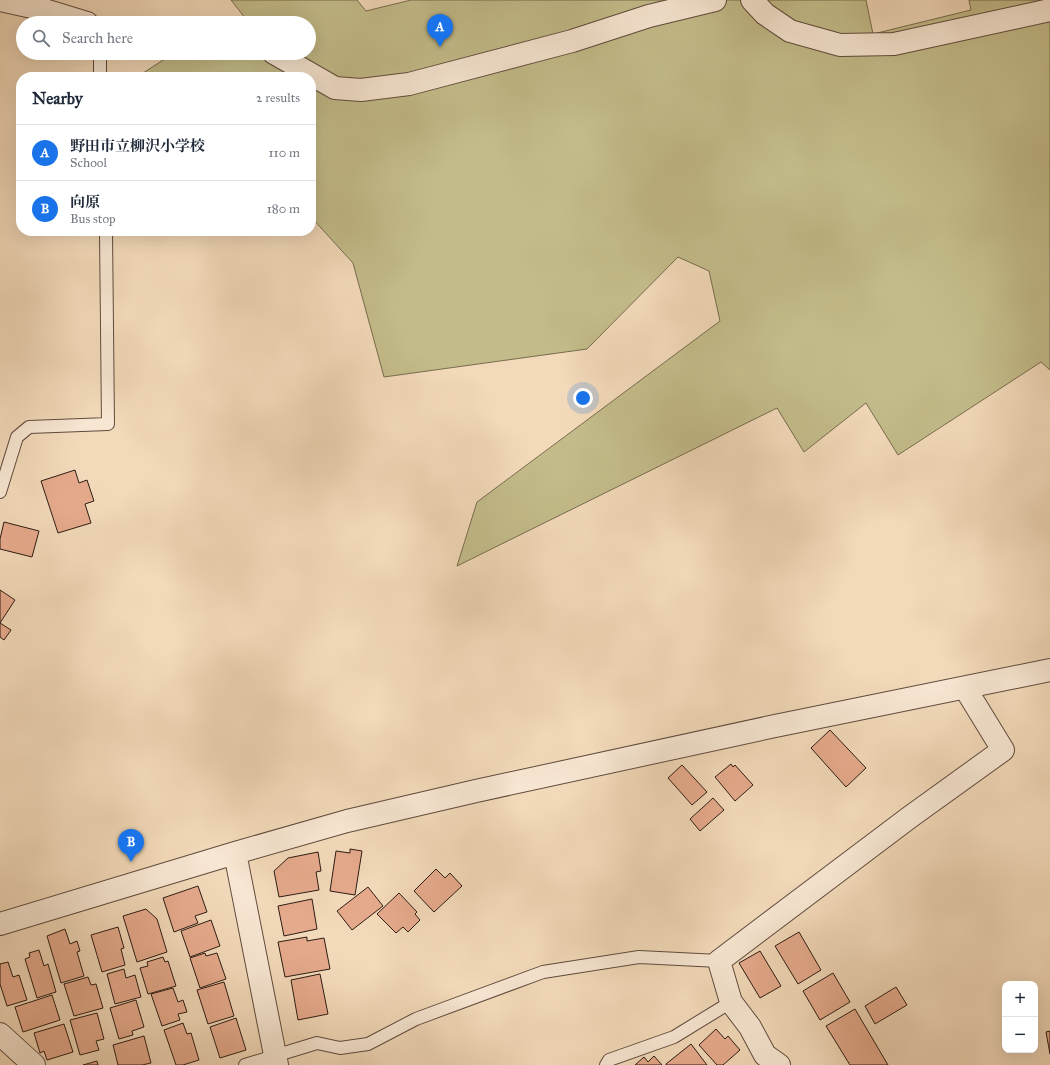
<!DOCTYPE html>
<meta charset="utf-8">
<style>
:root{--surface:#fff;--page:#f6f6f7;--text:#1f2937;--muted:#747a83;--line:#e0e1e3;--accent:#1a73e8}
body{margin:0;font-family:"IM FELL Great Primer","Noto Serif JP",serif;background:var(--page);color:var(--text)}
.controls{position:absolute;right:12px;bottom:12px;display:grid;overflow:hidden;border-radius:8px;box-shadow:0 4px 16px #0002}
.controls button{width:36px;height:36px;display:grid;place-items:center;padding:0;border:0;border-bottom:1px solid var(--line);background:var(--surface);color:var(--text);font:20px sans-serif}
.you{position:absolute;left:583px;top:398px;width:14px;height:14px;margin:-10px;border:3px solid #fff;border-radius:50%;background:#1a73e8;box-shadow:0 0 0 6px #1a73e833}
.badge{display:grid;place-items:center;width:26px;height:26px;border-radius:50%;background:var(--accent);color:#fff;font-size:13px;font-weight:700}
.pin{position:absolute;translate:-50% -33px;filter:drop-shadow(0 1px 2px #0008)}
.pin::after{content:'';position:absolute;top:21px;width:14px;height:12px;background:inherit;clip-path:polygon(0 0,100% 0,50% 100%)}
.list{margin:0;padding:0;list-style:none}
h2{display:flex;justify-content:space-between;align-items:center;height:52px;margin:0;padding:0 16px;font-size:17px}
h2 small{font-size:13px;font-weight:400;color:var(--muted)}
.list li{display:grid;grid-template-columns:26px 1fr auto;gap:12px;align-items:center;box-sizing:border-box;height:56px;padding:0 16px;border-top:1px solid var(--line)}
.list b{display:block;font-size:15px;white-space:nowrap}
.list p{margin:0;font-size:13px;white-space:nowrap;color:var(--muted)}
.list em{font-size:13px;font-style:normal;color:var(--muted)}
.icon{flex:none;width:22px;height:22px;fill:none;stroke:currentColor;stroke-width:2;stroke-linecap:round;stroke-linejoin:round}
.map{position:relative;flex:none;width:1050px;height:1065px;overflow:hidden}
.search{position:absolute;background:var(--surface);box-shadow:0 4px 16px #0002;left:16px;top:16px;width:300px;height:44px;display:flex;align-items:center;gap:10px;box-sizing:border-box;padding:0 14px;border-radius:22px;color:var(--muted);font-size:15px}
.panel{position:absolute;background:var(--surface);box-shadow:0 4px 16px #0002;left:16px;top:72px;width:300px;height:164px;border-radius:16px}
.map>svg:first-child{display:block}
</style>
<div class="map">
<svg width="1050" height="1065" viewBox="0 0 1050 1065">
<rect width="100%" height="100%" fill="#f2d9b9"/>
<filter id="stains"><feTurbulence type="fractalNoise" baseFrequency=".005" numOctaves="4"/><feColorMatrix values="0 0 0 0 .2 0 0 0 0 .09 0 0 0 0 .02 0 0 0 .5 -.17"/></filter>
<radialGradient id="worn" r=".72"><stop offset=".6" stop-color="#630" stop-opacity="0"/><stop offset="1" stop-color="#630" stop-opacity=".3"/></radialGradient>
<path fill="#c3bc8a" stroke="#786c4f" d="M231,0H357L366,11L411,0H866L873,34L971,10L969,0H1050V370L1041,362L898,455L866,403L804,452L777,408L457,566L477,502L720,321L709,271L678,257L587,349L384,377L353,263L311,217V77H137L174,53H309V23H249Z"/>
<path fill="#e5aa8c" stroke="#2e1c14" d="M75,470L79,483L87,480L94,501L85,504L91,523L58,533L41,481Z
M4,522L39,531L32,557L0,549V539Z
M0,590L15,600L0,623Z
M0,623L11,630L4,640L0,637Z
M830,730L866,768L846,787L811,748Z
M731,764L733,767L735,765L753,785L735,801L715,777Z
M682,765L707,792L692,805L668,778Z
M713,798L724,810L700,831L690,819Z
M350,849L362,851L355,895L330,891L336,851L350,853Z
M318,852L321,871L316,872L319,890L279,897L274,871L288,858Z
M436,869L445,878L450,873L462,886L434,912L414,891Z
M198,886L207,912L195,916L198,923L174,932L163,898Z
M368,887L383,906L352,930L337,911Z
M399,893L417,912L415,914L420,920L408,932L403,927L396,933L377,914Z
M312,899L317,929L284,936L278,906Z
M146,909L157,919L167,952L137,962L123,916Z
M211,920L220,946L190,957L181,931Z
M118,927L124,948L121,949L125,965L102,972L91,935Z
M65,929L70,944L77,941L80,951L77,952L84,976L61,983L47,936Z
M799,932L821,970L798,984L775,946Z
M307,937V941L324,938L330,969L285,977L278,942Z
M39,950L44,966L48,964L56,992L37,998L25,959L30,957L29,953Z
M760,951L781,986L760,998L739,963Z
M205,953L206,956L217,953L226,979L200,988L190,958Z
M163,957L165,962L168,961L176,986L148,994L140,968L148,966L147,962Z
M8,962L13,977L19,975L27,1000L7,1006L0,984V964Z
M124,969L126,978L135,975L141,997L115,1004L107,974Z
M833,973L850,1002L820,1020L803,991Z
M320,974L328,1014L298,1020L291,980Z
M88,977L91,985L96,984L103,1008L74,1016L64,984Z
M224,982L234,1016L208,1024L197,990Z
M896,987L907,1005L875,1024L865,1006Z
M173,988L178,1002L183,1000L187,1012L178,1014L180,1020L162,1026L151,994Z
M52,995L60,1020L23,1032L15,1007Z
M136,1000L144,1027L132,1031L133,1035L119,1039L110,1008Z
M855,1009L888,1065H850L826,1026Z
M97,1013L104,1039L96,1041L99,1050L80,1055L70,1020Z
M236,1018L246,1050L220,1058L210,1027Z
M183,1023L187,1034L191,1033L199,1060L183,1065H176L164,1030Z
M64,1024L73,1052L47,1060L44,1051L40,1053L34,1033Z
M716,1029L725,1039L728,1036L740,1050L723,1065H717L699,1045Z
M1050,1031V1054L1046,1032Z
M144,1036L151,1063L142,1065H118L113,1045Z
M691,1044L707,1065H666V1064Z
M654,1056L662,1065H635L644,1057L648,1062Z
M97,1061L98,1065H83Z"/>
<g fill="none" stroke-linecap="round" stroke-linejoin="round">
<g stroke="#5f4b3d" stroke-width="14">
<path id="lane" d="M100,53V77
M0,492L17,437L29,427L108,424L106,231
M245,1065L317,1043L340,1048L368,1044L416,1019L543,972L639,957L719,961
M606,1065L609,1060L674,1037L731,1002"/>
</g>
<g stroke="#5f4b3d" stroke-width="24">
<path id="street" d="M0,0L41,9L87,23
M752,0L765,14L790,31L840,45L894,44L1050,10
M274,53L335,88L361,90L409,84L572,41L649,16L715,0
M235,853L277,1065
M0,924L235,853L347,821L476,791L775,726L1050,670
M0,1034L34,1065
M779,1065L765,1055L750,1027L731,1002L719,961L910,817L1003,750L965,688"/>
</g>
<use href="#lane" stroke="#f7e6d2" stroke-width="12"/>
<use href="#street" stroke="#f7e6d2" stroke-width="22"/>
</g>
<rect width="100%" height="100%" filter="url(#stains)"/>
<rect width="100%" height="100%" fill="url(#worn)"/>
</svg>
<div class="controls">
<button>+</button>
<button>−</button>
</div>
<div class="you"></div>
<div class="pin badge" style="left:440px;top:47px">A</div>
<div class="pin badge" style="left:131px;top:862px">B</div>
<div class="search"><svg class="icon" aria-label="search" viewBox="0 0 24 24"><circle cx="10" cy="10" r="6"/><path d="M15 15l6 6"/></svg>Search here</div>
<section class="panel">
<h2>Nearby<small>2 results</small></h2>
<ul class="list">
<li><span class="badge">A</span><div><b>野田市立柳沢小学校</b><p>School</p></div><em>110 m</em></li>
<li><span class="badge">B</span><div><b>向原</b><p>Bus stop</p></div><em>180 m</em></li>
</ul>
</section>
</div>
